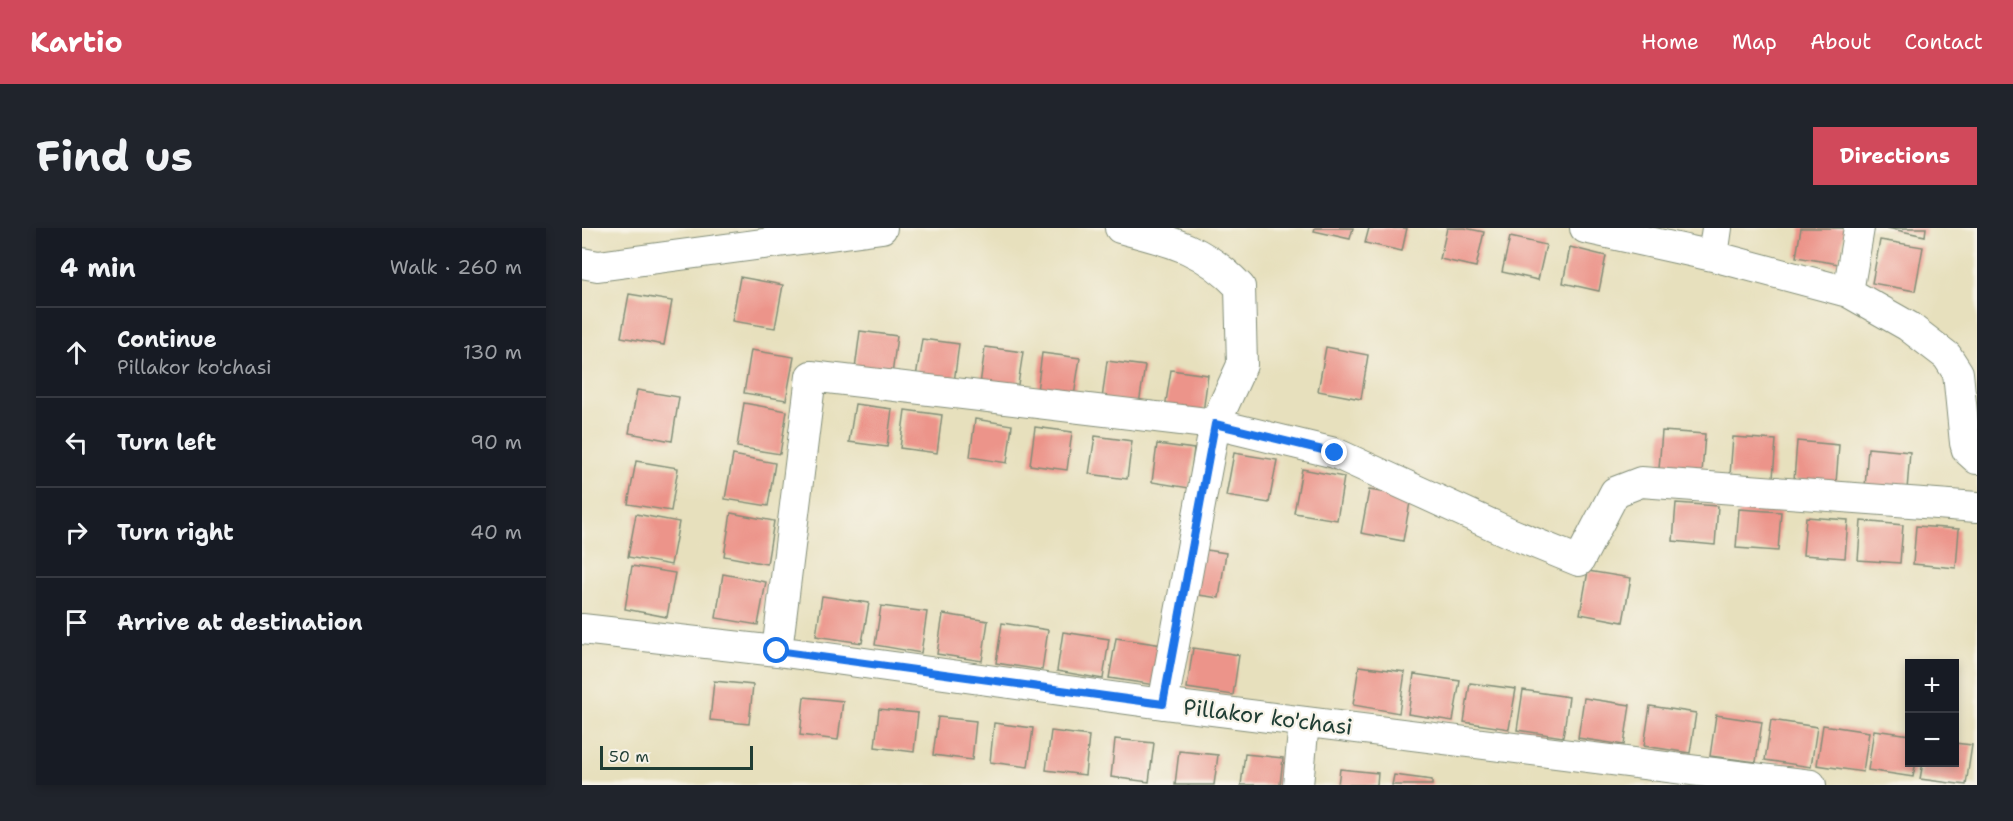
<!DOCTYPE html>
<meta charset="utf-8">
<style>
:root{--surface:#171b24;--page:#20242c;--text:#f1f3f6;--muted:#9ea1a6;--line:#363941;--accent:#d1495b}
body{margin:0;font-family:"Shantell Sans",sans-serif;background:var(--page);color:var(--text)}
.controls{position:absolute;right:18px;bottom:18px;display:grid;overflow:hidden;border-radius:0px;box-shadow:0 3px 9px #0003}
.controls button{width:54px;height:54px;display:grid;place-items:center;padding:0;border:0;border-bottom:2px solid var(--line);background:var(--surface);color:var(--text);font:30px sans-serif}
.scale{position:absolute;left:18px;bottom:15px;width:153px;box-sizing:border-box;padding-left:6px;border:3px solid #1f3d34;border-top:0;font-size:16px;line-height:21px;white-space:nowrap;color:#1f3d34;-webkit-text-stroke:4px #f7f3e8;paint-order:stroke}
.stop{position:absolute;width:18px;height:18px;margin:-14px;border:4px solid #1a73e8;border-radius:50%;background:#fff}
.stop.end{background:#1a73e8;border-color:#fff;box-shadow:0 2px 6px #0008}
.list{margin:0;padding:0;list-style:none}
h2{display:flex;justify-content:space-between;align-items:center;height:78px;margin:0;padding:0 24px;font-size:26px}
h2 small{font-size:20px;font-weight:400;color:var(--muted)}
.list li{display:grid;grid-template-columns:39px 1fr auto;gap:18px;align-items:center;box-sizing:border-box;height:90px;padding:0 24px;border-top:2px solid var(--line)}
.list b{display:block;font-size:22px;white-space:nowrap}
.list p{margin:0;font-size:20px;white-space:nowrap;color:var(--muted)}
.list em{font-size:20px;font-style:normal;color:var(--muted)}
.icon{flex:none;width:33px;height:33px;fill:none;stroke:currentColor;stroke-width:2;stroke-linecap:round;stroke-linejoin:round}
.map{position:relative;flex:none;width:1395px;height:557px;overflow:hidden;border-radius:0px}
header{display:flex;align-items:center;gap:36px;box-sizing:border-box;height:84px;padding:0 30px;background:var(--accent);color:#fff}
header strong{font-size:28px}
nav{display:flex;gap:33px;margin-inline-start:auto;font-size:21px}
.intro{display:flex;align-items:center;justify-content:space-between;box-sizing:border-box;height:144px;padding:0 36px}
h1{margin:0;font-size:42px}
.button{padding:15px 27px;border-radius:0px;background:var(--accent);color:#fff;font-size:21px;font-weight:700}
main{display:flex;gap:36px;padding:0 36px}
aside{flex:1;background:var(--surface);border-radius:0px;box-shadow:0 3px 9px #0003}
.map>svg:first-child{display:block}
</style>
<header>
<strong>Kartio</strong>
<nav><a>Home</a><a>Map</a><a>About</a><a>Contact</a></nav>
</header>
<div class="intro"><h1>Find us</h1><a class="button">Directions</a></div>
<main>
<aside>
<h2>4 min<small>Walk · 260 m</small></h2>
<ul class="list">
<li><svg class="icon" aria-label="ahead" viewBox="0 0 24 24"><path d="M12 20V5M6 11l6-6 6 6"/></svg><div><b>Continue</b><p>Pillakor ko'chasi</p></div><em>130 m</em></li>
<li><svg class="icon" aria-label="left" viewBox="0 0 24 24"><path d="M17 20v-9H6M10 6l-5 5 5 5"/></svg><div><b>Turn left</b></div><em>90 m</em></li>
<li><svg class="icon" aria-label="right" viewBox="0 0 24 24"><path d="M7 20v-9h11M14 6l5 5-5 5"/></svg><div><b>Turn right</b></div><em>40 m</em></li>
<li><svg class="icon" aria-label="arrive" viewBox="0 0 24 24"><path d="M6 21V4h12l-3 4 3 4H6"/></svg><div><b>Arrive at destination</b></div></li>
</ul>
</aside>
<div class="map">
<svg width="1395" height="557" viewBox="0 0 1395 557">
<rect width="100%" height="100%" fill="#f7f3e8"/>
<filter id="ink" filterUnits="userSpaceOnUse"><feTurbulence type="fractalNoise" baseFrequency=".0167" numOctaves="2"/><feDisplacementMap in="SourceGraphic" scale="12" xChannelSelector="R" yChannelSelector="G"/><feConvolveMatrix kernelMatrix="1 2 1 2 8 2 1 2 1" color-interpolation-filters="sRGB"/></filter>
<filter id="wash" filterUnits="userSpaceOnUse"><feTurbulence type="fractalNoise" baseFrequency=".008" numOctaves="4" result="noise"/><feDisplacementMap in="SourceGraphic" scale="24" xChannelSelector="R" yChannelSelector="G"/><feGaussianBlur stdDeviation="1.35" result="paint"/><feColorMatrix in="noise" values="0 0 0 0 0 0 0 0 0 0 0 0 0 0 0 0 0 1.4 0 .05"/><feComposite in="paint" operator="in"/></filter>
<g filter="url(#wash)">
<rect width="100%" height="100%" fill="#e7e0bd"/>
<g id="blocks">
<path fill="#ec948a" d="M733,0H771L768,11L732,3Z
M787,0H825L820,23L783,15Z
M865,0H883L902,4L894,39L858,31Z
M1219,0H1263L1256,36L1214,29Z
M1305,0H1344L1343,8Z
M928,9L964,17L956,52L920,44Z
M1298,12L1341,19L1333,63L1290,55Z
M988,19L1024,28L1017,63L981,55Z
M158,49L201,57L193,100L150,93Z
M47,66L90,73L82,117L39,109Z
M278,103L315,108L310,147L273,141Z
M340,111L377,116L372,155L334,149Z
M403,119L441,124L435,163L398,157Z
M744,119L786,127L779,171L736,163Z
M169,122L212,129L204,172L162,165Z
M460,125L498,130L492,168L455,163Z
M525,133L563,138L557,176L520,171Z
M589,142L626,147L621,185L583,180Z
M55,162L97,169L90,213L47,205Z
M162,175L205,183L198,226L155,219Z
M273,176L310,181L305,219L267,214Z
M323,182L360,187L355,225L318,220Z
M393,191L430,197L425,235L388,229Z
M453,199L490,204L485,242L448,237Z
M1080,203L1123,206L1120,245L1077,241Z
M513,208L550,213L545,251L507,246Z
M1151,209L1194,212L1191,250L1148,247Z
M1215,213L1257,217L1254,255L1212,252Z
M575,216L612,221L607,260L570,254Z
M1286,220L1328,224L1325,262L1283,259Z
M652,225L695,232L687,275L644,268Z
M151,227L193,235L186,278L143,271Z
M54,233L96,240L89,283L46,276Z
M720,241L762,249L755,292L712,285Z
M787,262L829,269L821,313L779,305Z
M1094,275L1136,278L1133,317L1091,313Z
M1157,281L1199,284L1196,323L1154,320Z
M149,285L192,293L185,336L142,328Z
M54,286L97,294L89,337L46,329Z
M1224,289L1266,292L1263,330L1221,327Z
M1279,293L1321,297L1318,335L1276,332Z
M1334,298L1377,301L1374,340L1331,336Z
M618,321L644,325L637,370L610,366Z
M50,338L93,345L85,389L43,381Z
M1006,343L1049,350L1041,394L998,386Z
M141,346L184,354L176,397L134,390Z
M240,368L287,375L280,415L234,408Z
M299,378L345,384L339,425L293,417Z
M361,386L406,393L400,433L355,426Z
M420,395L466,402L460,442L414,435Z
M481,404L527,411L521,451L475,443Z
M534,410L580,417L573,457L527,450Z
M611,420L657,427L651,467L605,460Z
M777,438L823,444L817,485L771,477Z
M832,446L878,453L871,493L826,486Z
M132,453L171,457L167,496L128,492Z
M888,455L934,461L927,501L882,494Z
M941,462L987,469L981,509L935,502Z
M222,469L261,473L256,512L218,507Z
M1002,470L1048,477L1042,517L996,510Z
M1068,478L1114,485L1108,525L1062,518Z
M297,481L336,485L332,524L293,519Z
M1134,487L1180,494L1174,534L1128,528Z
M356,489L394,493L390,532L351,527Z
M1189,492L1235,499L1229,539L1183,532Z
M412,495L451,500L446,539L408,534Z
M1241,497L1287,504L1281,544L1235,537Z
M1292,502L1328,507V534H1334L1331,549L1286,542Z
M469,503L507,508L503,547L464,542Z
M533,511L572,515L567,554L529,549Z
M1372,515L1390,517L1384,557L1338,551L1341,534H1372Z
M597,523L636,527L632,557H593Z
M663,526L701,530L698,557H659Z
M758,541L796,545L795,557H756Z
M812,547L850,552V557H810Z"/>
</g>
</g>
<g filter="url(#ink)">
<use href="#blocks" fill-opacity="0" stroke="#838e78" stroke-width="1.5"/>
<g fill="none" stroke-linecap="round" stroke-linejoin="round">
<g stroke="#838e78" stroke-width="32">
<path id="minor" d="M538,0C588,13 621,20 658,59L660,137L633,196L581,476
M1003,0L1131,28L1266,64L1326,98L1365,128L1376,145L1383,215L1385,222L1395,231
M1131,28L1135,0
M0,35L16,38L300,0
M1266,64L1277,0
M0,401L195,423L581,476L1229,557
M195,423L229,148L633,196L753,225L928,305L997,333L1033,264L1059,254L1395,279
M716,557L722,494"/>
</g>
<use href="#minor" stroke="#fff" stroke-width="30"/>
</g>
</g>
<g fill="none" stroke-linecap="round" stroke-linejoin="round" filter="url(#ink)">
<path stroke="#1a73e8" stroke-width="8" d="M195,423L581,476L633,196L753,225"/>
</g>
<g text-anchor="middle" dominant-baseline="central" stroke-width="4.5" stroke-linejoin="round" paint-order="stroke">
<g font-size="22" fill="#1f3d34" stroke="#f7f3e8">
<text transform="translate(686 489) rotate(7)">Pillakor ko'chasi</text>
</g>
</g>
</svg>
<div class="controls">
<button>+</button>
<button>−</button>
</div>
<div class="scale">50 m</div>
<div class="stop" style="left:195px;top:423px"></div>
<div class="stop end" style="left:753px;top:225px"></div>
</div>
</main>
